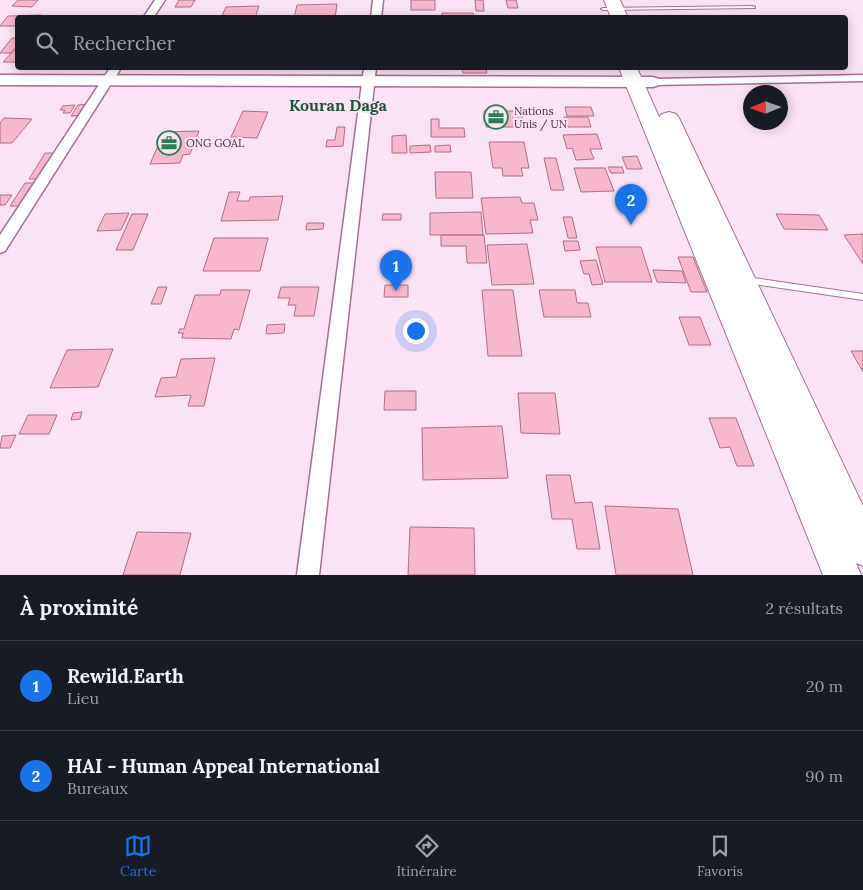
<!DOCTYPE html>
<html lang="fr">
<meta charset="utf-8">
<style>
:root{--surface:#171b24;--page:#242831;--text:#f1f3f6;--muted:#9ea1a6;--line:#363941;--accent:#1a73e8}
body{margin:0;font-family:Lora,serif;background:var(--page);color:var(--text)}
.compass{position:absolute;left:743px;top:85px;width:45px;height:45px;border-radius:50%;background:var(--surface);box-shadow:0 2px 12px #0003;rotate:268deg}
.you{position:absolute;left:415px;top:330px;width:18px;height:18px;margin:-12px;border:4px solid #fff;border-radius:50%;background:#1a73e8;box-shadow:0 0 0 8px #1a73e833}
.badge{display:grid;place-items:center;width:32px;height:32px;border-radius:50%;background:var(--accent);color:#fff;font-size:16px;font-weight:700}
.pin{position:absolute;translate:-50% -41px;filter:drop-shadow(0 1px 2px #0008)}
.pin::after{content:'';position:absolute;top:26px;width:18px;height:15px;background:inherit;clip-path:polygon(0 0,100% 0,50% 100%)}
.list{margin:0;padding:0;list-style:none}
h2{display:flex;justify-content:space-between;align-items:center;height:65px;margin:0;padding:0 20px;font-size:21px}
h2 small{font-size:16px;font-weight:400;color:var(--muted)}
.list li{display:grid;grid-template-columns:32px 1fr auto;gap:15px;align-items:center;box-sizing:border-box;height:90px;padding:0 20px;border-top:1px solid var(--line)}
.list b{display:block;font-size:19px;white-space:nowrap}
.list p{margin:0;font-size:16px;white-space:nowrap;color:var(--muted)}
.list em{font-size:16px;font-style:normal;color:var(--muted)}
.icon{flex:none;width:28px;height:28px;fill:none;stroke:currentColor;stroke-width:2;stroke-linecap:round;stroke-linejoin:round}
.map{position:relative;flex:none;width:863px;height:575px;overflow:hidden}
.search{position:absolute;background:var(--surface);box-shadow:0 2px 12px #0003;left:15px;right:15px;top:15px;height:55px;display:flex;align-items:center;gap:12px;box-sizing:border-box;padding:0 18px;border-radius:5px;color:var(--muted);font-size:19px}
.sheet{height:245px;background:var(--surface)}
nav{display:flex;justify-content:space-around;align-items:center;box-sizing:border-box;height:70px;border-top:1px solid var(--line);background:var(--surface);font-size:14px;color:var(--muted)}
nav a{display:grid;justify-items:center;gap:2px}
nav .on{color:var(--accent)}
.map>svg:first-child{display:block}
</style>
<div class="map">
<svg width="863" height="575" viewBox="0 0 863 575">
<rect width="100%" height="100%" fill="#fbe2f4"/>
<path fill="#f7b7cd" stroke="#b06d85" d="M18,0H38L32,7L12,6Z
M179,0H195L191,7H175Z
M411,0H435V10H411Z
M475,0H483L484,11H476Z
M506,0H516L518,8H508Z
M337,4L335,18H294L297,5Z
M259,6L255,18H221L226,7Z
M442,13H473L474,18H442Z
M41,15L40,18H18V26H0L8,16Z
M12,38H18V45L11,53H0Z
M18,46L16,62H3Z
M462,68H486L487,73H463Z
M89,104L83,115L71,116L78,105Z
M75,105L70,113H63L65,110H60L63,106Z
M565,107H591L594,116H567Z
M243,111L268,112L257,138L231,137Z
M484,111H521L524,127H486Z
M564,117H588L591,127H568Z
M4,118L32,119L12,143H0V123Z
M431,119H439V128H464L465,137H431Z
M337,127H345L343,146L326,147L327,140H335Z
M199,131L190,154L183,155L180,163L150,164L164,132Z
M597,134L602,149H590L594,159L576,160L572,148L567,149L563,135Z
M406,135L407,153H392V136Z
M489,142H524L529,168H521L523,176H503L502,168H493Z
M430,145L431,152L410,153V146Z
M450,145L451,152H435V146Z
M45,153H58L43,179H29Z
M637,156L642,169H627L622,157Z
M544,158H556L564,190H551Z
M608,167H622L624,173H611Z
M574,168H605L614,191L581,192Z
M435,172H471L473,198H436Z
M25,183H37L22,206H10Z
M229,192H240L237,201H249L250,197L283,196L278,220L221,221Z
M0,195H12L5,205H0Z
M520,197L522,203H534L538,220H530L533,233L486,234L481,198Z
M481,212L483,235H430V213Z
M129,213L121,230L97,231L105,214Z
M132,214H148L133,250H116Z
M383,214H401V220H382Z
M776,214L819,215L828,230L784,229Z
M563,217H572L577,238H568Z
M307,223H324L323,229L306,230Z
M863,234V264L844,235Z
M441,235H484L487,263H467L466,246H441Z
M214,238H268L260,271H203Z
M563,241H578L580,250L565,251Z
M527,244L534,284L492,285L487,245Z
M596,247H641L652,282H605Z
M678,257H693L707,292H691Z
M596,260L603,284L592,285L589,274H584L580,261Z
M653,270L682,271L686,283L657,282Z
M385,285H408V297H384Z
M158,287H167L161,304H151Z
M281,287H319L314,316H294L296,305H288L290,298H278Z
M221,290H250L239,330L234,329L231,339L182,338L183,333H178L180,329H184L195,295H220Z
M482,290H513L522,356H488Z
M539,290H575L577,303H588L591,317H544Z
M679,317H700L711,345H689Z
M285,324L284,333L266,334L267,325Z
M113,349L98,387L50,388L67,350Z
M851,351H863V372Z
M215,358L204,406H188L191,395L155,397L161,378L176,377L181,359Z
M385,391H416V410H384Z
M518,393H555L560,434L521,433Z
M82,412L80,419L71,420L73,413Z
M28,415H57L49,434H19Z
M709,418H736L754,466H737L730,447L720,448Z
M502,426L508,478L423,480L422,428Z
M16,435L10,448H0L2,436Z
M546,475H570L575,503L592,502L600,549H577L572,519H552Z
M605,506L678,509L693,575H616Z
M410,527L474,528L475,575H408Z
M137,532L191,533L180,575H123Z"/>
<g fill="none" stroke-linecap="round" stroke-linejoin="round">
<g stroke="#a66e97" stroke-width="2">
<path id="lane" d="M753,6L755,7V8L603,10L601,9L603,8Z
M747,277L863,294V300L747,283L744,282L743,280L744,278Z"/>
</g>
<g stroke="#a66e97" stroke-width="3">
<path id="street" d="M155,0H165L153,18H143Z
M373,0H383L381,18H371Z
M110,68H121L5,251L0,253V235Z
M364,68H376L319,575H297Z
M863,75V81L653,85L647,82L653,79Z"/>
</g>
<g stroke="#a66e97" stroke-width="3">
<path id="secondary" d="M0,75L653,77L659,79L661,82L659,85L653,87L0,85Z"/>
</g>
<g stroke="#a66e97" stroke-width="2">
<path id="highway" d="M604,0H620L628,18H611Z
M619,68H637L659,117L662,114L669,112L676,114L679,118L863,506V566L856,563L861,575H823Z"/>
</g>
<use href="#lane" fill="#fff" fill-rule="evenodd"/>
<use href="#street" fill="#fff" fill-rule="evenodd"/>
<use href="#secondary" fill="#fff" fill-rule="evenodd"/>
<use href="#highway" fill="#fff" fill-rule="evenodd"/>
</g>
<defs>
<g id="office-ring" transform="scale(1.25)"><circle r="9.5" fill="#fbe2f4" stroke="#287e51" stroke-width="1.5"/><path d="M-6-3h4V-5.5h4V-3h4V5H-6ZM-1-4.5V-3h2v-1.5ZM-6 0V1H6V0Z" fill="#287e51"/></g>
</defs>
<g fill-rule="evenodd">
<use href="#office-ring" x="496" y="117"/>
<use href="#office-ring" x="169" y="143"/>
</g>
<g text-anchor="middle" dominant-baseline="central" stroke-width="4" stroke-linejoin="round" paint-order="stroke">
<g font-size="11" fill="#472f40" stroke="#fbe2f4" text-anchor="start">
<text x="514" y="111">Nations<tspan x="514" dy="13">Unis / UN</tspan></text>
<text x="186" y="143">ONG GOAL</text>
</g>
<g font-size="16" font-weight="bold" fill="#1b5637" stroke="#fbe2f4">
<text x="338" y="105">Kouran Daga</text>
</g>
</g>
</svg>
<svg class="compass" viewBox="-18 -18 36 36"><path d="M0-13l5 13h-10z" fill="#e53935"/><path d="M0 13l5-13h-10z" fill="#9ea1a6"/></svg>
<div class="you"></div>
<div class="pin badge" style="left:396px;top:291px">1</div>
<div class="pin badge" style="left:631px;top:225px">2</div>
<div class="search"><svg class="icon" aria-label="search" viewBox="0 0 24 24"><circle cx="10" cy="10" r="6"/><path d="M15 15l6 6"/></svg>Rechercher</div>
</div>
<section class="sheet">
<h2>À proximité<small>2 résultats</small></h2>
<ul class="list">
<li><span class="badge">1</span><div><b>Rewild.Earth</b><p>Lieu</p></div><em>20 m</em></li>
<li><span class="badge">2</span><div><b>HAI - Human Appeal International</b><p>Bureaux</p></div><em>90 m</em></li>
</ul>
</section>
<nav>
<a class="on"><svg class="icon" aria-label="map" viewBox="0 0 24 24"><path d="M3 6l6-2 6 2 6-2v14l-6 2-6-2-6 2zM9 4v14M15 6v14"/></svg>Carte</a>
<a><svg class="icon" aria-label="directions" viewBox="0 0 24 24"><path d="M12 3l9 9-9 9-9-9zM9 14v-3h6M13 9l2 2-2 2"/></svg>Itinéraire</a>
<a><svg class="icon" aria-label="saved" viewBox="0 0 24 24"><path d="M7 4h10v16l-5-4-5 4z"/></svg>Favoris</a>
</nav>
